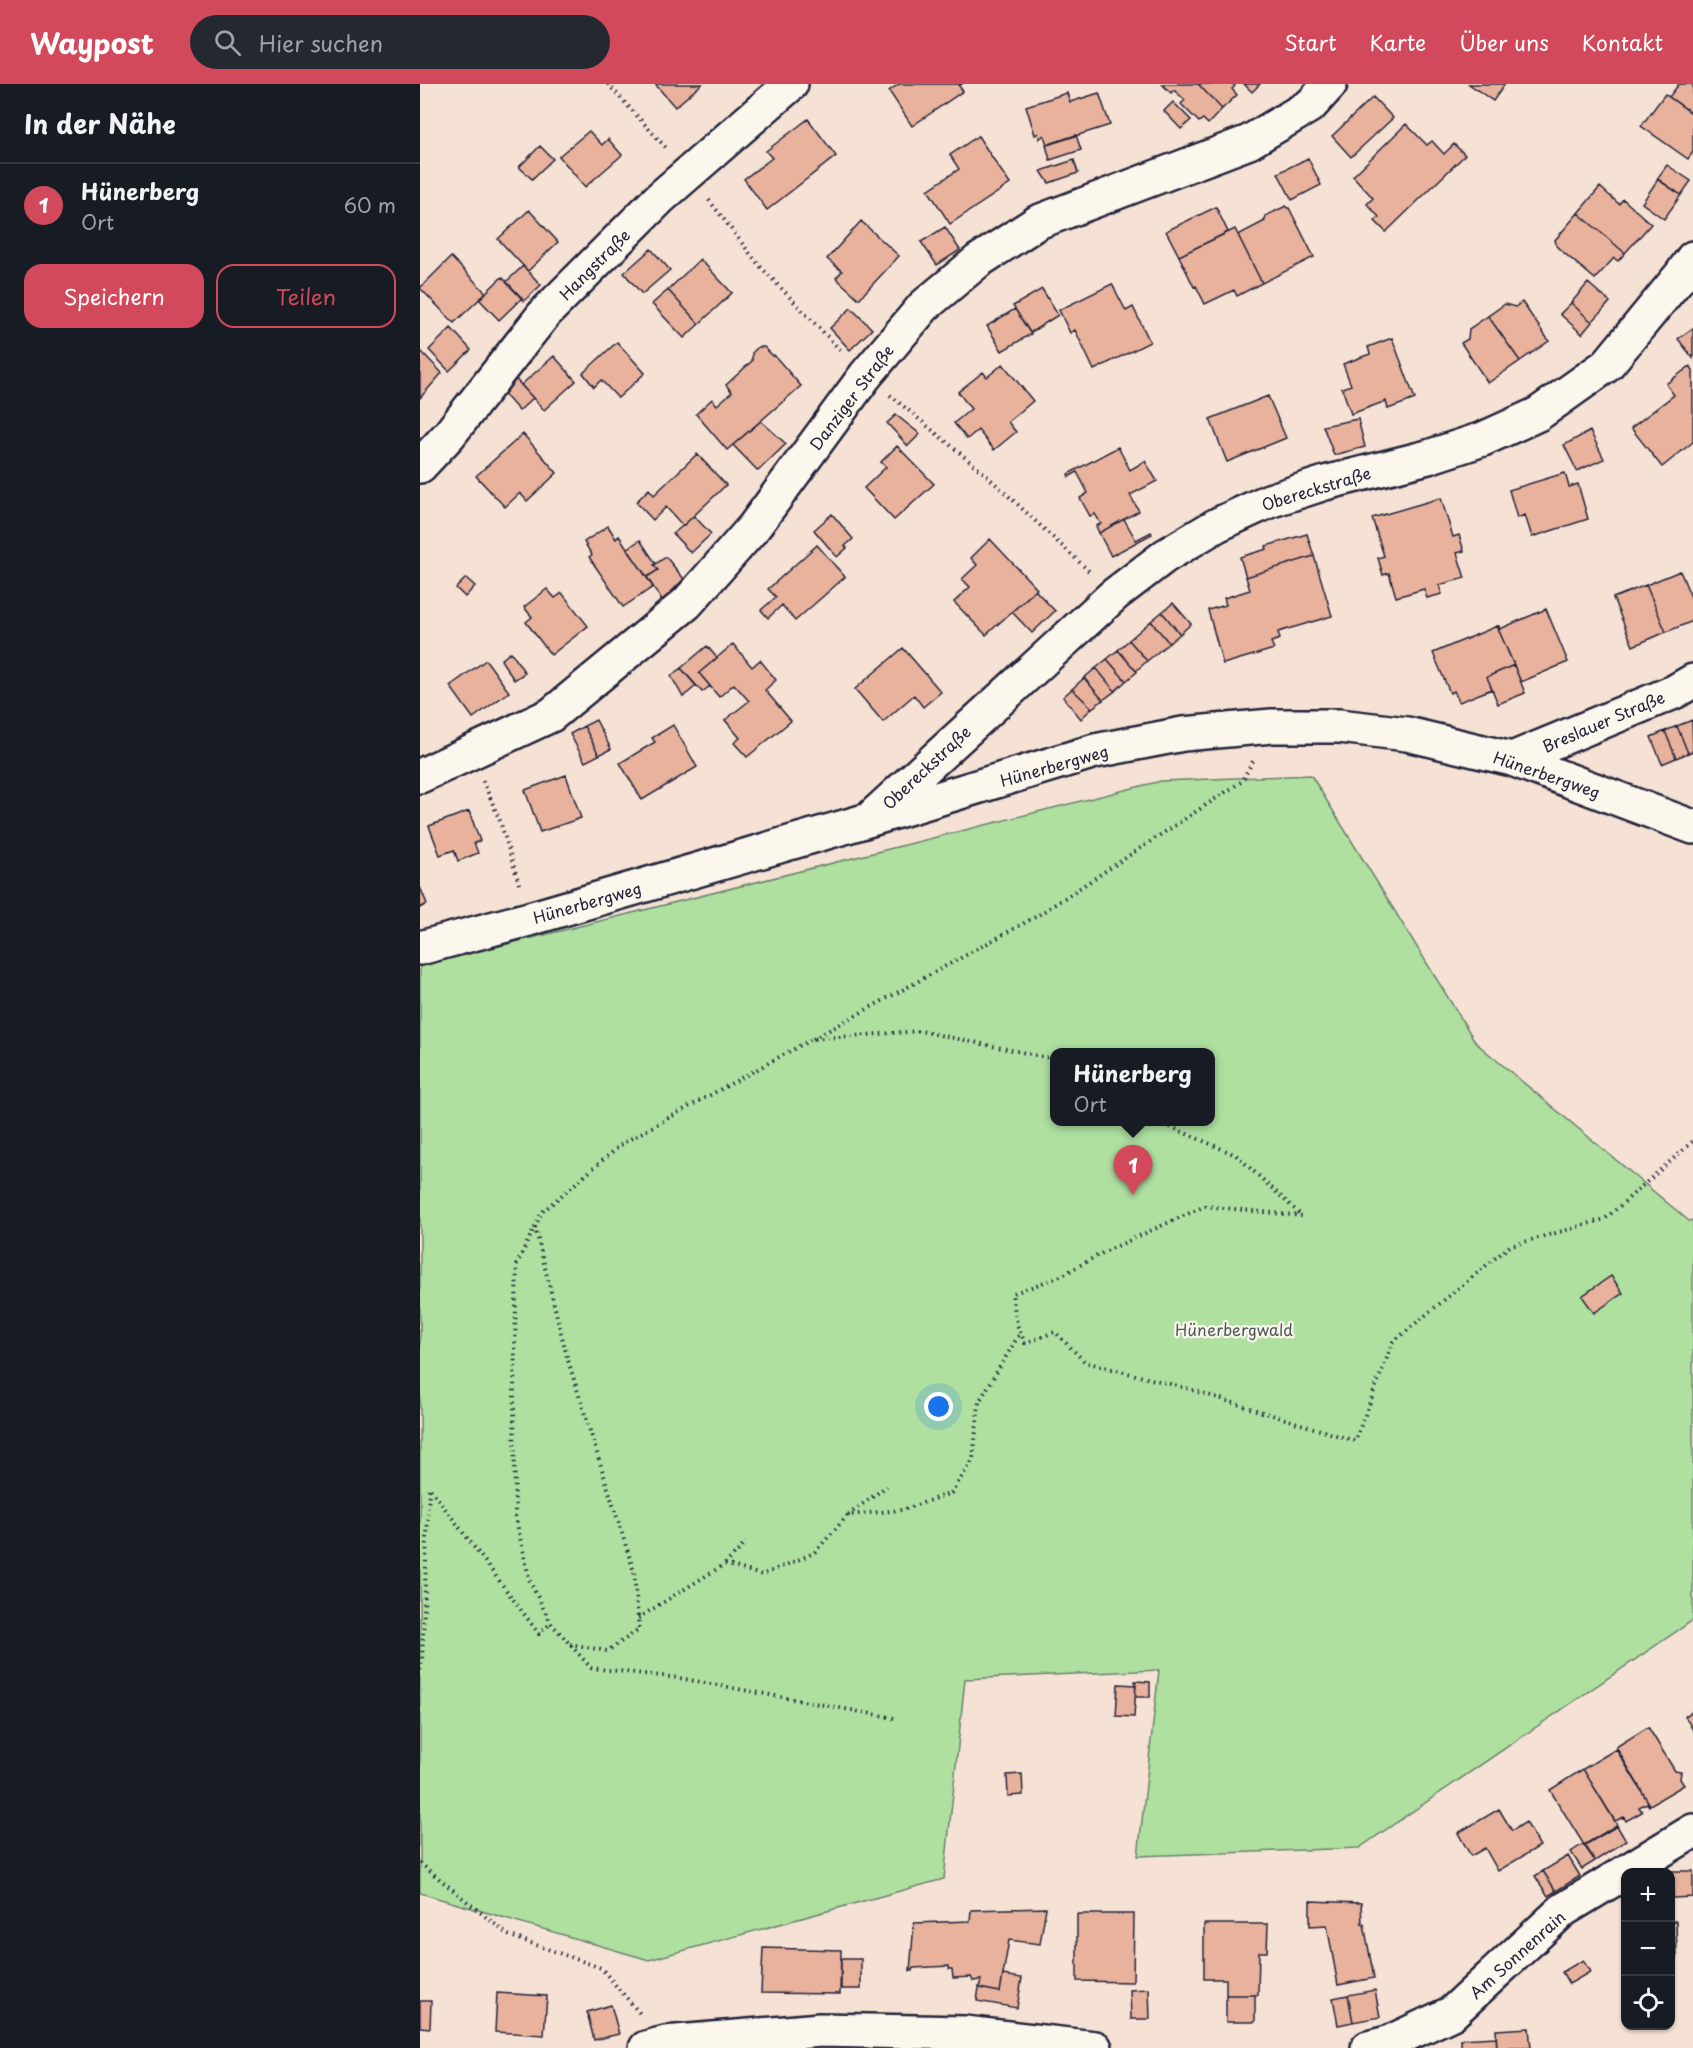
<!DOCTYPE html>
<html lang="de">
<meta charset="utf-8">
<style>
:root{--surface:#171b24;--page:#242831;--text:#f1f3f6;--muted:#9ea1a6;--line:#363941;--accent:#d1495b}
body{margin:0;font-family:"Playpen Sans",sans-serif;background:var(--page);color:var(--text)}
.controls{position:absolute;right:18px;bottom:18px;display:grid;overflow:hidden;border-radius:12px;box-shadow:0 2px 4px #0004}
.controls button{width:54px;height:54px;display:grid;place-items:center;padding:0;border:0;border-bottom:2px solid var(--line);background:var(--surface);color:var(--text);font:30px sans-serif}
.you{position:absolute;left:519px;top:1323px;width:21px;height:21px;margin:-15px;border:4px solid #fff;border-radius:50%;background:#1a73e8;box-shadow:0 0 0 9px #1a73e833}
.badge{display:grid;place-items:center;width:39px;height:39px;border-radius:50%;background:var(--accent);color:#fff;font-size:20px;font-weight:700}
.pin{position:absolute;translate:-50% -50px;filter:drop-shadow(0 2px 3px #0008)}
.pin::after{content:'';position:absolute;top:32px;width:21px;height:18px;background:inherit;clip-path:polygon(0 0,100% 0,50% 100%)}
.popup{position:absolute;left:630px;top:964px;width:165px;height:78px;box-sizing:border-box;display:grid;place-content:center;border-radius:12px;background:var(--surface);filter:drop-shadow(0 2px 4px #0005);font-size:20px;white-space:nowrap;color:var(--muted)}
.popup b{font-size:22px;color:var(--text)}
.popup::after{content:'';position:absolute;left:50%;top:100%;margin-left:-12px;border:12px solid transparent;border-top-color:var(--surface)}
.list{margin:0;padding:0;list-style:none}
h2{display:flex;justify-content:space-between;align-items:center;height:78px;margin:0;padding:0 24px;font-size:26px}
h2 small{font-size:20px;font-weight:400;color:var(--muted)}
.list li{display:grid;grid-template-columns:39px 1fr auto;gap:18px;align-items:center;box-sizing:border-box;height:84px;padding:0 24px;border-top:2px solid var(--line)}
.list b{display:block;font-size:22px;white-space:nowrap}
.list p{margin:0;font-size:20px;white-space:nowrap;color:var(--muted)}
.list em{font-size:20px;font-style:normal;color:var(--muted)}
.actions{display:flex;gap:12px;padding:18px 24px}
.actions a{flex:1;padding:14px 0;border:2px solid var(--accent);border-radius:18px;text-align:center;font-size:21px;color:var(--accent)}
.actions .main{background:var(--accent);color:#fff}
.icon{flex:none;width:33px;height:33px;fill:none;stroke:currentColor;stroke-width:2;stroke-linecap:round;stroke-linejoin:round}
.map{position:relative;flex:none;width:1273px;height:1964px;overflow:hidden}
header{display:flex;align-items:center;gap:36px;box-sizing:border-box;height:84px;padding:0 30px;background:var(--accent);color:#fff}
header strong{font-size:28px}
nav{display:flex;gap:33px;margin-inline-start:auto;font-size:21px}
.search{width:420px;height:54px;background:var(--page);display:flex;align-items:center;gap:15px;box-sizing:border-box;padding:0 21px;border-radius:33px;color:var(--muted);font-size:22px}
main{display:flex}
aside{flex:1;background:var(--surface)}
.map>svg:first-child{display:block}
</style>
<header>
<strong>Waypost</strong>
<div class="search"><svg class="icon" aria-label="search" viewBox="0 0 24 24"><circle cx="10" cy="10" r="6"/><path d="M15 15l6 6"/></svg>Hier suchen</div>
<nav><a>Start</a><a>Karte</a><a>Über uns</a><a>Kontakt</a></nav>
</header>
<main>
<aside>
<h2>In der Nähe<small></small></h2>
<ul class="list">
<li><span class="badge">1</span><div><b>Hünerberg</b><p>Ort</p></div><em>60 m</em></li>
</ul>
<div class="actions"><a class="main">Speichern</a><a>Teilen</a></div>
</aside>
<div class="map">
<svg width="1273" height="1964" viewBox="0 0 1273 1964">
<rect width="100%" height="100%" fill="#f5e2d4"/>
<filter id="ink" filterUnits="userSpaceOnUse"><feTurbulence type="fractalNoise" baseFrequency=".0167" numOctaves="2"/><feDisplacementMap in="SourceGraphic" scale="12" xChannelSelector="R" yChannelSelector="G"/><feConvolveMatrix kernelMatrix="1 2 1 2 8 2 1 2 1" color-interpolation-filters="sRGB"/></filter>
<g filter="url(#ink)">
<path fill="#afe0a0" stroke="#68816e" stroke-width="1.5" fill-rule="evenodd" d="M891,691L1056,959L1269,1137L1273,1136V1536L939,1764L718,1772L739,1586L545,1595L524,1795L229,1876L0,1809V882L741,697ZM635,968H791V1038H635Z"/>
<path fill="#e8b29c" stroke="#22223b" stroke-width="1.5" d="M235,0H282L255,23Z
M479,0H542L539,2L543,7L492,42L469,7Z
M742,0H778L802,25L788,40L783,35L779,38L761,20L765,16L754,6L751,9Z
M778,0H813L815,2L812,5L817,11L802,25Z
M824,0H840L832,8Z
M1049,0H1085L1073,17Z
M1259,0H1273V30L1249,13Z
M647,9L650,18L679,9L690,41L627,61L624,51L619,55L618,49L615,51L606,22Z
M1245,10L1273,30V68L1268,75L1221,42Z
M953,13L973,34L931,73L912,52Z
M753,18L771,36L761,45L744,27Z
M388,35L416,72L347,126L324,95L352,74L346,67Z
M986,40L1007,61L1012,57L1024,70L1034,60L1045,71L966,148L955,137L959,133L947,120L953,114L933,92Z
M169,47L182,61L188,55L202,71L165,103L139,72Z
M656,51L661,66L630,76L626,61Z
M558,52L590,100L530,140L508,106L539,85L530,71Z
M120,62L133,75L112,95L99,83Z
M888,74L901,101L872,116L858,89Z
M654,76L658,89L629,99L621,87Z
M1247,81L1271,97L1261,111L1237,95Z
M1238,95L1261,111L1244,135L1222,119Z
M1180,103L1199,120L1203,115L1231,140L1205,169L1158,129Z
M866,122L867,124H869L894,173L842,199L818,151L845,137L844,136L846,134L845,132Z
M796,123L808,148L759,172L746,147Z
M109,126L138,158L108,187L78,155Z
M1158,129L1205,169L1198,177L1194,174L1175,195L1137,163L1135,156Z
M441,137L479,172L439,215L416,194L422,187L407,175Z
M525,143L540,166L517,181L501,158Z
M815,145L842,199L817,212L814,206L785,220L776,202L774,203L759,172Z
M231,165L250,186L222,210L204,189Z
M31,173L66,209L34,239L0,204Z
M280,175L312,209L279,240L248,206Z
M103,182L121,201L104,217L86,198Z
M82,193L102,214L79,236L59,215Z
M1168,199L1190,218L1172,238L1151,219Z
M692,200L706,227L713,223L730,258L674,286L655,246L650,249L639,226Z
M622,205L638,231L610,249L593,222Z
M248,206L279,240L264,254L232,220Z
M1102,218L1129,257L1100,277L1068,232L1085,220L1095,223Z
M1151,219L1172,238L1162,250L1140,230Z
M431,224L452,245L430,266L410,244Z
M595,225L611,250L582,267L567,242Z
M1068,232L1100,277L1068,299L1041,259L1048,255L1049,245Z
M31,244L51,266L29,287L9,266Z
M1273,244V274L1258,255Z
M972,254L995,315L968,325L966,317L931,330L922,304L931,301L923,280L950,270L948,263Z
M197,258L225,289L198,314L181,296L174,303L163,289Z
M338,263H344L353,272L354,271L381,302L307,366L276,330L292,315L297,321L312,308L306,301L332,277V269Z
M0,266L22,289L0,314Z
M134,272L156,297L124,326L101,301Z
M583,280L613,317L588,338L596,348L574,366L558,346L547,355L534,339L551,325L538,308L563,288L567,293Z
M1270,282L1273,286V358L1242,383L1211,344L1254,311L1246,300Z
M92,291L113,314L99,327L78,303Z
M848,312L866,354L807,378L790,335Z
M476,331L500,350L488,362L467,339Z
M938,335L945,363L914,371L903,342Z
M341,337L366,360L338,387L313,361Z
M1170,347L1184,375L1157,387L1144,361Z
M103,350L137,389L107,417L100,409L85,423L56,392Z
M477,362L514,400L474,436L444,404L466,383L461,378Z
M698,363L710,386L725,377L737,397L710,411L719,427L679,449L676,442L681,440L675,430L670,432L660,414L668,409L657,388L649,393L648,390Z
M277,370L306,401L263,442L246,423L233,436L216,418L229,405L234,411Z
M1145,389L1149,403L1158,400L1168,435L1112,453L1105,431L1097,434L1089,406Z
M1021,414L1033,453L1039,451L1044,467L1037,469L1045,494L1019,501L1022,510L1007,514L1004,505L976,513L969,489L963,491L958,474L964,472L952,434Z
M412,430L433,455L425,462L427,464L417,473L394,446Z
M274,432L291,450L271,469L253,450Z
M704,435L716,456L731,448L732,450L691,472L679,449Z
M188,442L196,455L199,452L233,503L203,523L169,473L172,471L164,458Z
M887,450L894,472L826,493L820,473L847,465L846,462Z
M570,455L617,505L566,551L534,518L550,503L542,495L557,481L551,474Z
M220,456L236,480L234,481L238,486L227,493L207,465Z
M397,461L425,493L375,537L362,521L348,534L341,526L356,513L348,505Z
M894,472L912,532L858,548L860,555L851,558L854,565L803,580L788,526L806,521L804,514L830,506L826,493Z
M246,473L264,495L242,517L227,493L238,486L234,481Z
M1260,487L1273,518V537L1246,548L1226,501Z
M46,494L55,502L45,513L36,504Z
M1226,501L1246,548L1213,562L1193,514Z
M127,505L135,514L142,509L168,542L131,571L106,538L112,533L104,523Z
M615,506L635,527L612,549L592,528Z
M753,519L771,540L760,550L742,528Z
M1126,525L1148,578L1101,598L1077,542H1079L1080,545Z
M742,528L760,550L749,559L731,537Z
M731,537L749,559L727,577L709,556Z
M1077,542L1094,581L1067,593L1072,605L1039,618L1034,607L1030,609L1013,569Z
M709,556L727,577L716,587L698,566Z
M313,560L332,583L340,576L356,596L345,606L371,637L327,673L314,659L320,654L305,636L329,617L314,600L299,613L279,589Z
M287,562L297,574L279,589L290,602L282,608L261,584Z
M483,564L521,608L503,623L494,611L463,638L435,605Z
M698,566L717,588L706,597L687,575Z
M91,568L105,589L94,596L81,576Z
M687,575L706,597L695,607L676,584Z
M66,576L89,608L53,634L30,602Z
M1094,581L1105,609L1078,620L1067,593Z
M261,584L276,602L263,613L251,592Z
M676,584L695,607L683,616L664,594Z
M664,594L683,616L672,624L652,605Z
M652,605L672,624L661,635L643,613Z
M176,636L191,665L179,671L164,642Z
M1272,636L1273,667L1268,669L1257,642Z
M253,641L277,683L222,716L200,679L235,658L232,654Z
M164,642L179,671L165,678L150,650Z
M1257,642L1268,669L1256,674L1245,647Z
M1245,647L1256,674L1242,680L1231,653Z
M146,691L161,734L120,748L105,706Z
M49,727L60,757L54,759L58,769L38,777L34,766L20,771L9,742Z
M0,803L7,820L0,824Z
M1191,1192L1203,1209L1174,1229L1162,1212Z
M715,1597L730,1598V1613H716Z
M698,1600L716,1601L714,1633L696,1632Z
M1273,1627V1646L1265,1632Z
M1228,1643L1255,1687L1261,1688L1260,1695L1264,1701L1230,1721L1196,1663Z
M1196,1665L1230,1721L1229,1722L1227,1719L1219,1723L1222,1728L1206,1737L1204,1733L1195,1737L1163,1685Z
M1163,1685L1197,1741L1164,1761L1130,1706Z
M602,1690L603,1711L588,1712L587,1691Z
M1079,1725L1092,1747L1106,1738L1120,1762L1078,1787L1065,1764L1051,1772L1038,1749Z
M1197,1742L1206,1757L1175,1777L1165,1761Z
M1163,1760L1175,1777L1162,1785L1151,1768Z
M1148,1772L1160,1792L1136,1807L1123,1787Z
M1123,1787L1136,1807L1128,1812L1115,1792Z
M1252,1787H1273V1813L1253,1814Z
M890,1817L941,1819L942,1840H944L954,1894L918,1901L907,1841L890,1842Z
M626,1824L620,1860L589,1856L580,1908L559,1904L561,1896L553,1897L551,1893L533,1894L532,1885H529V1882L493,1884L492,1887H490L494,1839L550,1837L551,1826Z
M657,1830H714L713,1898L657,1897Z
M1250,1837H1256L1257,1875H1250Z
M784,1840H848L847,1868H839L838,1911H806V1895H784Z
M343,1864L421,1866L420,1910L341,1909Z
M421,1875H441V1905H421Z
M1163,1876L1170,1888L1149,1900L1142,1888Z
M583,1891L602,1894L597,1924L557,1917L559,1904L580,1908Z
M729,1905L730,1935H711L710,1906Z
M955,1906L960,1933L933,1938L928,1911Z
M77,1909L127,1912L124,1951L75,1948Z
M806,1911H835V1938H806Z
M928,1911L933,1938L918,1941L913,1914Z
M0,1917H11L10,1944L0,1943Z
M191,1921L199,1950L174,1956L167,1928Z
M1109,1944L1111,1964H1077L1076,1946Z
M1076,1953L1077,1964H1041V1955Z"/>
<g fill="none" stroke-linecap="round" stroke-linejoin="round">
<g stroke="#22223b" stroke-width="38">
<path id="street" d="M0,382L29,351L125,229L240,114L371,0
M1092,675L1254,608L1273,597
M0,692L131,631L267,519L334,443L445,292L504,222L558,177L618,138L829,58L891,21L910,0
M454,731L694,511L745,472L797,441L849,417L905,399L1008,373L1063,355L1118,330L1187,281L1261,191L1273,174
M0,864L109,835L448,736L675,667L763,650L852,642H919L987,650L1092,675L1273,743
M226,1964L245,1959L400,1946L545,1949L675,1964
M948,1964L968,1959L1032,1929L1143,1826L1273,1747"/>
</g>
<path stroke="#22223b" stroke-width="4" stroke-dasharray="1.5 4.5" stroke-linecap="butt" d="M188,0L248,66
M289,116L338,180L422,268
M470,311L565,390L671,489
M63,697L80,737L100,803
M393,955L617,832L821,698L833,677
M739,1038L816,1071L882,1132L785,1122L684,1168L641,1192L592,1210L597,1241L605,1259L635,1248L665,1278L766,1304L935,1357L973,1258L1090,1162L1185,1135L1273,1057
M115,1143L147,1273L214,1488L219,1546L187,1567L150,1560
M428,1431L467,1402
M305,1480L342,1491L394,1469L428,1431L482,1426L531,1409L553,1376L559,1318L600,1249
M218,1534L305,1480L326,1459
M0,1586L2,1577L9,1403L119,1550L131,1539
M474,1634L259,1594L171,1584L131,1539L110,1498L95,1431L94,1304L97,1180L122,1128L203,1059L392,955L500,947L630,974L635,977
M0,1779L88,1851L181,1884L222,1932"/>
<use href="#street" stroke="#fbf7ec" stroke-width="33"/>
</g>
</g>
<g text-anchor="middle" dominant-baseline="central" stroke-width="4.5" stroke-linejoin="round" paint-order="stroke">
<g font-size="16" fill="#22223b" stroke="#fbf7ec">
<text transform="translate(174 180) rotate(-45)">Hangstraße</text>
<text transform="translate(431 313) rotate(-53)">Danziger Straße</text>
<text transform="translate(896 404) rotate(-17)">Obereckstraße</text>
<text transform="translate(1183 637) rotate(-23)">Breslauer Straße</text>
<text transform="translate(634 681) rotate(-16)">Hünerbergweg</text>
<text transform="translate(506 683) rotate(-43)">Obereckstraße</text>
<text transform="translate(1127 690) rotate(19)">Hünerbergweg</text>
<text transform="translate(167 818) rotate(-16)">Hünerbergweg</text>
<text transform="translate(1097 1870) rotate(-42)">Am Sonnenrain</text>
</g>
<g font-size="16" fill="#4c5b59" stroke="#fbf7ec">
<text x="814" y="1245">Hünerbergwald</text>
</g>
</g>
</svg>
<div class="controls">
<button>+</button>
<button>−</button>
<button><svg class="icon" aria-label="locate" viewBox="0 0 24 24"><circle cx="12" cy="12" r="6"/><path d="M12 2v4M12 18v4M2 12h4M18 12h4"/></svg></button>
</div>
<div class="you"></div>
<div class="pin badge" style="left:713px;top:1111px">1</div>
<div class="popup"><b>Hünerberg</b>Ort</div>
</div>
</main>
